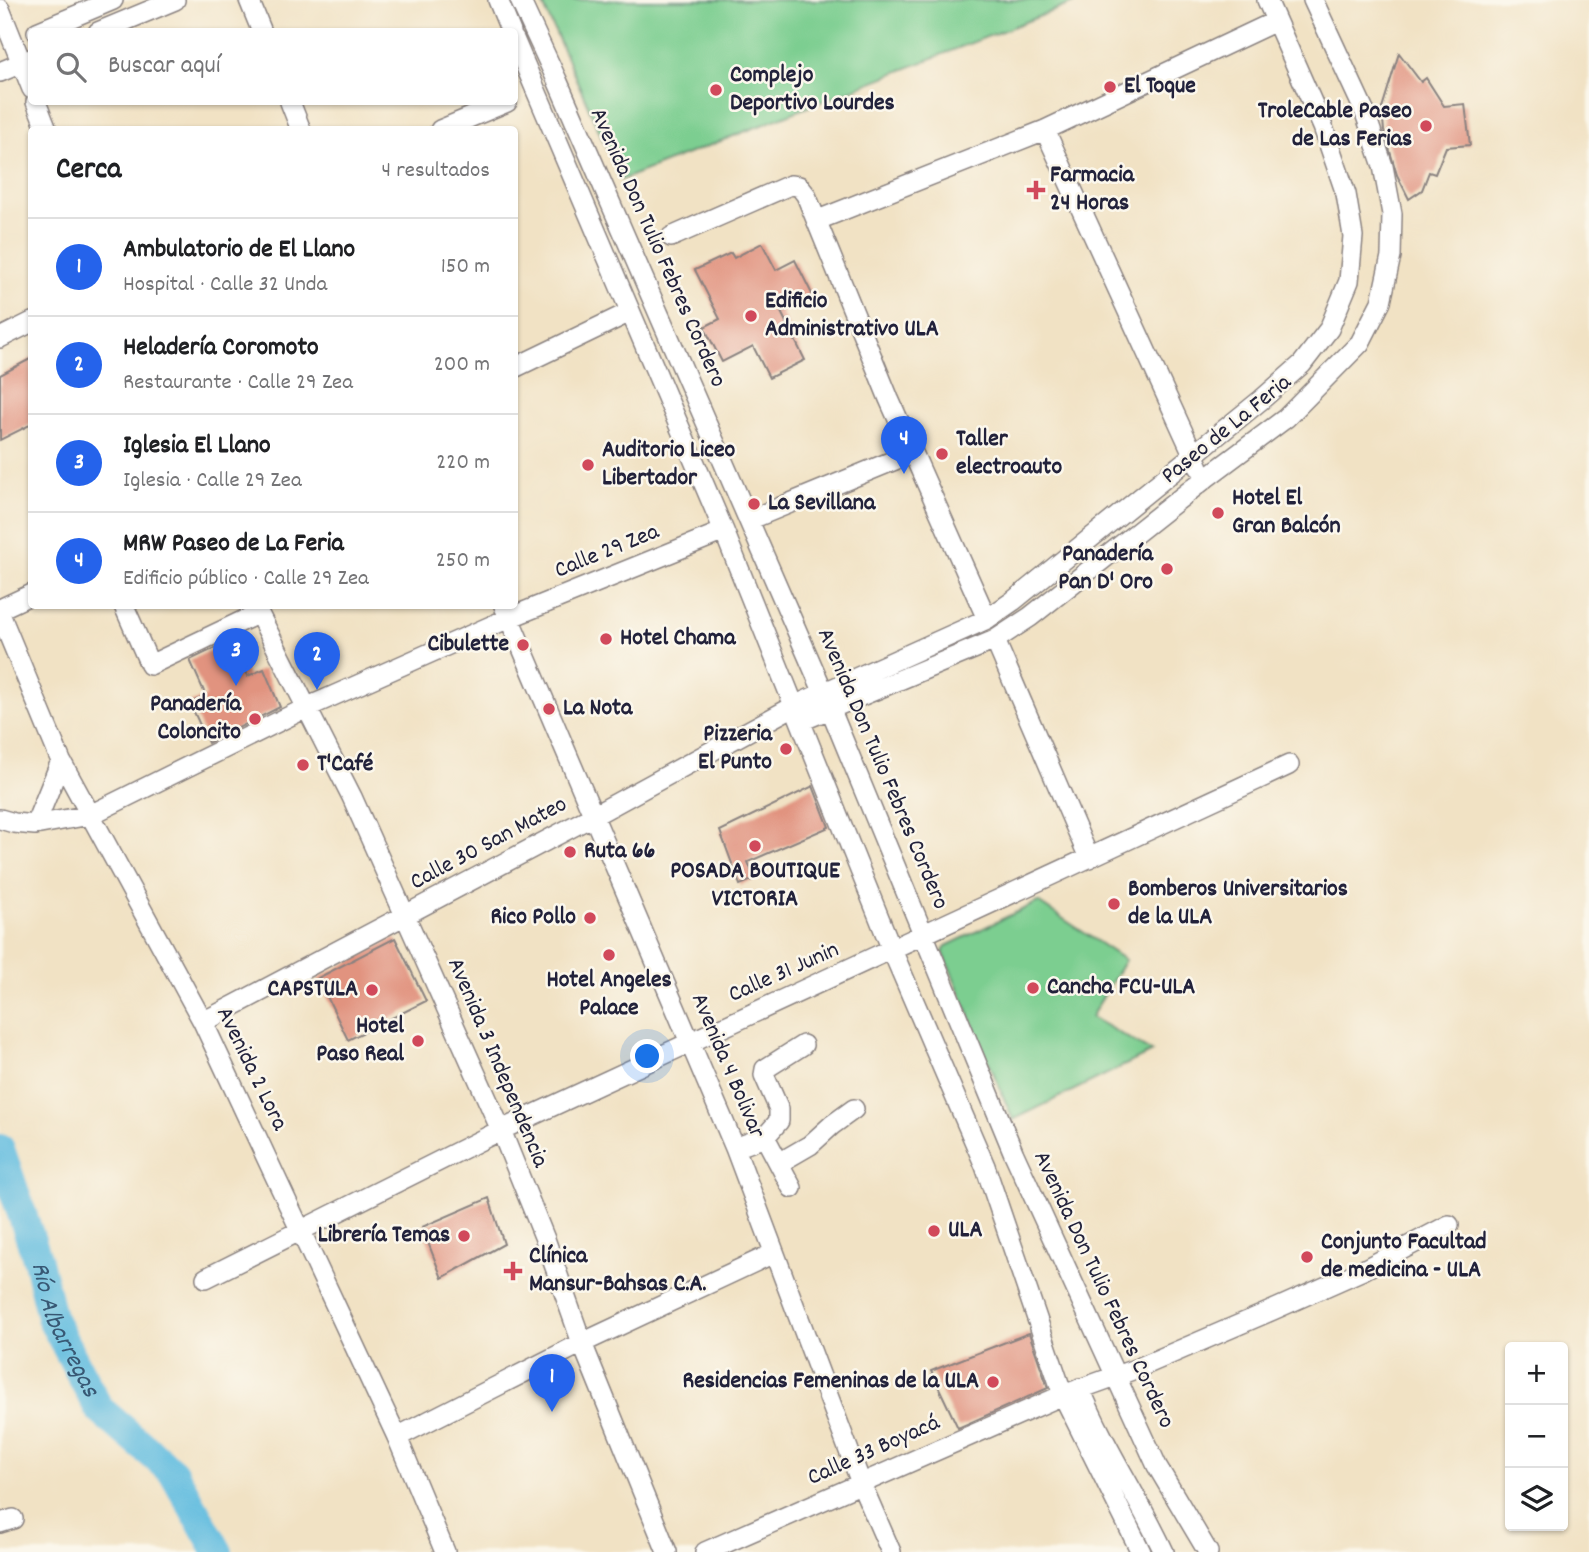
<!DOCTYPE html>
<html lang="es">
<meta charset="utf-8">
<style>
:root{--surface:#fff;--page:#f6f6f6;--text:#202124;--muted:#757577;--line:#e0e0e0;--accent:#2563eb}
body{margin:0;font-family:Dekko,sans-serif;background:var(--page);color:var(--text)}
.controls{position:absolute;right:21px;bottom:21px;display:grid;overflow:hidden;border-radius:7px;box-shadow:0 2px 5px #0004}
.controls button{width:63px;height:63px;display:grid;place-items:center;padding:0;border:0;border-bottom:2px solid var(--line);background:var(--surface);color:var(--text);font:35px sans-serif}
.you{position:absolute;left:648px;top:1057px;width:24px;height:24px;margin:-18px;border:5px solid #fff;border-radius:50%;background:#1a73e8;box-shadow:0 0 0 10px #1a73e833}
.badge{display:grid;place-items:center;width:46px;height:46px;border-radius:50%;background:var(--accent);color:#fff;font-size:23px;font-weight:700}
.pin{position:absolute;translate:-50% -58px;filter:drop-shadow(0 2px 4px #0008)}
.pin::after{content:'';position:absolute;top:37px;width:24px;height:21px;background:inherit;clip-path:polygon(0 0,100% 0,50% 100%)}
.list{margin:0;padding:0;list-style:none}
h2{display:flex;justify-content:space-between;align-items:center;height:91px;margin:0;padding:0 28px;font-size:30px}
h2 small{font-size:23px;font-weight:400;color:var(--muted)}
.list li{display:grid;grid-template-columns:46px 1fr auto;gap:21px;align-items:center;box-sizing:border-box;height:98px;padding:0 28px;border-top:2px solid var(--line)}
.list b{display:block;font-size:26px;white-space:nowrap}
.list p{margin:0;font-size:23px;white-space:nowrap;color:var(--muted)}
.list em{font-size:23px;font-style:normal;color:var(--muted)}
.icon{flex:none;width:38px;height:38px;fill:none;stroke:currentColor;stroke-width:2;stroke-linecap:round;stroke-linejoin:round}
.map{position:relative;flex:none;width:1589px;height:1552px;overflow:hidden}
.search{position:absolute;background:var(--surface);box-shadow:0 2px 5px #0004;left:28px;top:28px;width:490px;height:77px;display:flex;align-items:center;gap:18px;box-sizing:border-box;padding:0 24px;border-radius:7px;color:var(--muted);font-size:26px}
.panel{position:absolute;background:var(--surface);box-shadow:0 2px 5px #0004;left:28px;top:126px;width:490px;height:483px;border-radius:7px}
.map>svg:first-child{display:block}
</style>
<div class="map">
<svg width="1589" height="1552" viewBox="0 0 1589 1552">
<rect width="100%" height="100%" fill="#fbf7ec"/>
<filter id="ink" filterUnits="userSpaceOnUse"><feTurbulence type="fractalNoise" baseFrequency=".0143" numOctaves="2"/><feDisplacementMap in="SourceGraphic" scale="14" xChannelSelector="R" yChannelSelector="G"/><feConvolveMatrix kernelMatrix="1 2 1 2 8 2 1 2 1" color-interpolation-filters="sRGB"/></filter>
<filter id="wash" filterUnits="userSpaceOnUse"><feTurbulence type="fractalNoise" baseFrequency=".00686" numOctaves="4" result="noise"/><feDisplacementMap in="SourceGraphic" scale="28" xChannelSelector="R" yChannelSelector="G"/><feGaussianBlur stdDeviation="1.57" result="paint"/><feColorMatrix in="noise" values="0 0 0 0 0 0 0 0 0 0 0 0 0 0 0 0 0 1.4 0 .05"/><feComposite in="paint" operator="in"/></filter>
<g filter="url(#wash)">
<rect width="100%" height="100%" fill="#f1e2c4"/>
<path fill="#7cce90" stroke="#4f7866" stroke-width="2" d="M541,0H1081L621,180Z
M1038,902L1125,960L1091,1017L1152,1052L1013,1120L943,952L946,946Z"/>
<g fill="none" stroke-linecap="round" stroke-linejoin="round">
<path stroke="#61bcdf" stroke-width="30" id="s1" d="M0,1149L38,1261L51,1317L99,1409L173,1472L218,1552"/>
</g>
<g id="blocks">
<path fill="#e1937f" d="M1399,53L1421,82L1426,78L1444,106L1465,104L1470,145L1446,147L1435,174L1429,172L1422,190L1409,199L1397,175L1384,131L1382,108Z
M762,243L776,270L795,260L813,296L781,312L805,360L769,378L753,346L722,362L704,327L720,319L695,270L731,253L734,258Z
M32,358V424L0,440V375Z
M232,640L248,676L264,669L280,707L208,743L190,703L206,696L190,660Z
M813,786L829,827L748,862L755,879L740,885L720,831Z
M395,938L426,1001L348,1040L318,978Z
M489,1198L504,1244L442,1278L422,1227Z
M1029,1333L1048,1388L958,1428L931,1371Z"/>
</g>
</g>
<g filter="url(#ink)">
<use href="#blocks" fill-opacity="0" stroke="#8a8280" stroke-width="2"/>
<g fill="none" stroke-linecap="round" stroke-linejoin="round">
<g stroke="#8a8280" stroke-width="22">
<path id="minor" d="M249,0L262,32
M498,0L511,32
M520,0L557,80L823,691L1014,1154L1157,1466L1208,1552
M0,9L32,89
M37,32L113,0
M98,32L175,0
M514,39L724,531L892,950L985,1166L1063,1395L1141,1552
M0,72L31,59
M36,102L47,130
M290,102L301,130
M440,130L507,102
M1045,130L1199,467
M818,220L1045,130L1276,21
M671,237L790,185L799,186L806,195L889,399L987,619
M0,338L32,322
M514,368L630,312
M749,520L912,453
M124,606L150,665L259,613
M255,606L352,797L501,1130L545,1239L582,1343L667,1552
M504,606L735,1148L861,1483L891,1552
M0,609L32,594
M0,614L61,761L203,1022L397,1437L445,1552
M995,640L1089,858
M801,721L995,640L1030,617L1206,478L1286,418L1360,343L1381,302L1391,256L1392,214L1383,166L1364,110L1313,0
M0,819L14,823L35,825L90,815L308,707L509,618L724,531
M35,825L61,761
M203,1022L593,816L796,705L987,619L1013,601L1261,400L1302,364L1329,329L1349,281L1353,236L1346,194L1323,127L1267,0
M765,1137L792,1188
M735,1148L765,1137L779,1121V1109L764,1075L765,1069L803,1045
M779,1163L810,1145L832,1125L854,1109
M206,1278L501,1130L1289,765
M1080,1388C1103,1446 1138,1496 1164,1552
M397,1437L582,1343L774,1253
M0,1523L13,1519
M705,1552L1063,1395L1138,1368L1273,1310L1363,1270L1449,1225"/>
</g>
<use href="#minor" stroke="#fff" stroke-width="19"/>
</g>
</g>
<g fill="#d1495b" stroke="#fbf7ec" stroke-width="2.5">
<circle cx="1110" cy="87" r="7"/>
<circle cx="716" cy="90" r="7"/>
<circle cx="1426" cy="126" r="7"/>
<path d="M1032.5 179.5h7v7h7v7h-7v7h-7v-7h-7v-7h7z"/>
<circle cx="751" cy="316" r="7"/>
<circle cx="942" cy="454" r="7"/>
<circle cx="588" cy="465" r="7"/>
<circle cx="754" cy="504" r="7"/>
<circle cx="1218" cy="513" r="7"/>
<circle cx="1167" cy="569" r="7"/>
<circle cx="606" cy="639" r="7"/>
<circle cx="523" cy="645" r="7"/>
<circle cx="549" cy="709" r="7"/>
<circle cx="255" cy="719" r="7"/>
<circle cx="786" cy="749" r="7"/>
<circle cx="303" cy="765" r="7"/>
<circle cx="755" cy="846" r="7"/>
<circle cx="570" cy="852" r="7"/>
<circle cx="1114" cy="904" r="7"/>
<circle cx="590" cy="918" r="7"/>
<circle cx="609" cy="955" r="7"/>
<circle cx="1033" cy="988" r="7"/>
<circle cx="372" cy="990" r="7"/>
<circle cx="418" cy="1041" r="7"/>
<circle cx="934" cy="1231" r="7"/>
<circle cx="464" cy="1236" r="7"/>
<circle cx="1307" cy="1257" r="7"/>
<path d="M509.5 1260.5h7v7h7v7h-7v7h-7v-7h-7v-7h7z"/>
<circle cx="993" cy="1382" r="7"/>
</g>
<g text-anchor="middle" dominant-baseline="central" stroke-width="5" stroke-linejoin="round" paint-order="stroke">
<g font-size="24" font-weight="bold" fill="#22223b" stroke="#fbf7ec" text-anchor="start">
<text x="730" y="76">Complejo<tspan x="730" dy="28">Deportivo Lourdes</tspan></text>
<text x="1124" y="87">El Toque</text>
<text x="1412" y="112" text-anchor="end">TroleCable Paseo<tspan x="1412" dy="28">de Las Ferias</tspan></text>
<text x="1050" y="176">Farmacia<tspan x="1050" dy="28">24 Horas</tspan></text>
<text x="765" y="302">Edificio<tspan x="765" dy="28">Administrativo ULA</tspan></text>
<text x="956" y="440">Taller<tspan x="956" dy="28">electroauto</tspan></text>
<text x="602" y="451">Auditorio Liceo<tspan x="602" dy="28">Libertador</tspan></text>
<text x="1232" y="499">Hotel El<tspan x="1232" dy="28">Gran Balcón</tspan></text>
<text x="768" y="504">La Sevillana</text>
<text x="1153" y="555" text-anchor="end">Panadería<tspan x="1153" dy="28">Pan D' Oro</tspan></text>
<text x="620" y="639">Hotel Chama</text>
<text x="509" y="645" text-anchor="end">Cibulette</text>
<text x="241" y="705" text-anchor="end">Panadería<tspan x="241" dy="28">Coloncito</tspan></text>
<text x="563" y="709">La Nota</text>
<text x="772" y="735" text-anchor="end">Pizzeria<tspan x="772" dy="28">El Punto</tspan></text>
<text x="317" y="765">T'Café</text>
<text x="584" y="852">Ruta 66</text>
<text x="755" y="872" text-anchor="middle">POSADA BOUTIQUE<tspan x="755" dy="28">VICTORIA</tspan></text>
<text x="1128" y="890">Bomberos Universitarios<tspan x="1128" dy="28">de la ULA</tspan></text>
<text x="576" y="918" text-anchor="end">Rico Pollo</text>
<text x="609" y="981" text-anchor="middle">Hotel Angeles<tspan x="609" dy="28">Palace</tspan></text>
<text x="1047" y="988">Cancha FCU-ULA</text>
<text x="358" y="990" text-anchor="end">CAPSTULA</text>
<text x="404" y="1027" text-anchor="end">Hotel<tspan x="404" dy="28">Paso Real</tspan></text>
<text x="948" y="1231">ULA</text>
<text x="450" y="1236" text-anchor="end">Librería Temas</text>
<text x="1321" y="1243">Conjunto Facultad<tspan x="1321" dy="28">de medicina - ULA</tspan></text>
<text x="529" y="1257">Clínica<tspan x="529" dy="28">Mansur-Bahsas C.A.</tspan></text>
<text x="979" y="1382" text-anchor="end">Residencias Femeninas de la ULA</text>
</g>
<g font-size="24" fill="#22223b" stroke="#fbf7ec">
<text transform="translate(657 248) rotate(66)">Avenida Don Tulio Febres Cordero</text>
<text transform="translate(1227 430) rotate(-39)">Paseo de La Feria</text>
<text transform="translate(607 552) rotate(-22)">Calle 29 Zea</text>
<text transform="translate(882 769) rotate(67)">Avenida Don Tulio Febres Cordero</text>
<text transform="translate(489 844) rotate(-28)">Calle 30 San Mateo</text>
<text transform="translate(784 973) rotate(-24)">Calle 31 Junin</text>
<text transform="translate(497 1063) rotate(67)">Avenida 3 Independencia</text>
<text transform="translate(727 1066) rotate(67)">Avenida 4 Bolivar</text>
<text transform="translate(251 1069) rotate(64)">Avenida 2 Lora</text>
<text transform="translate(1103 1290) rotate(65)">Avenida Don Tulio Febres Cordero</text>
<text transform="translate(874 1451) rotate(-24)">Calle 33 Boyacá</text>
</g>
<g font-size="26" font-style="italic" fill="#385874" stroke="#fbf7ec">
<text stroke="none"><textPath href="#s1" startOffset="192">Río Albarregas</textPath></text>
</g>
</g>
</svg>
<div class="controls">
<button>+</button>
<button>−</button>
<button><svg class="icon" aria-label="layers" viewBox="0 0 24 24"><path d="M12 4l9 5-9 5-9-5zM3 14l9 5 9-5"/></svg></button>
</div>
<div class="you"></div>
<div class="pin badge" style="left:552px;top:1412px">1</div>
<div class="pin badge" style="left:317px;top:690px">2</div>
<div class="pin badge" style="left:236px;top:686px">3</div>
<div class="pin badge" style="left:904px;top:474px">4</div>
<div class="search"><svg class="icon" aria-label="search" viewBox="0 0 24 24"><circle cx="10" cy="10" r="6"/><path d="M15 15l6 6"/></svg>Buscar aquí</div>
<section class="panel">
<h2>Cerca<small>4 resultados</small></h2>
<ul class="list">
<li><span class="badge">1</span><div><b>Ambulatorio de El Llano</b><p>Hospital · Calle 32 Unda</p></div><em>150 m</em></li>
<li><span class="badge">2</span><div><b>Heladería Coromoto</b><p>Restaurante · Calle 29 Zea</p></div><em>200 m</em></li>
<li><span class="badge">3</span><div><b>Iglesia El Llano</b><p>Iglesia · Calle 29 Zea</p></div><em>220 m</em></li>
<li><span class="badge">4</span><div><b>MRW Paseo de La Feria</b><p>Edificio público · Calle 29 Zea</p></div><em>250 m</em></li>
</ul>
</section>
</div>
